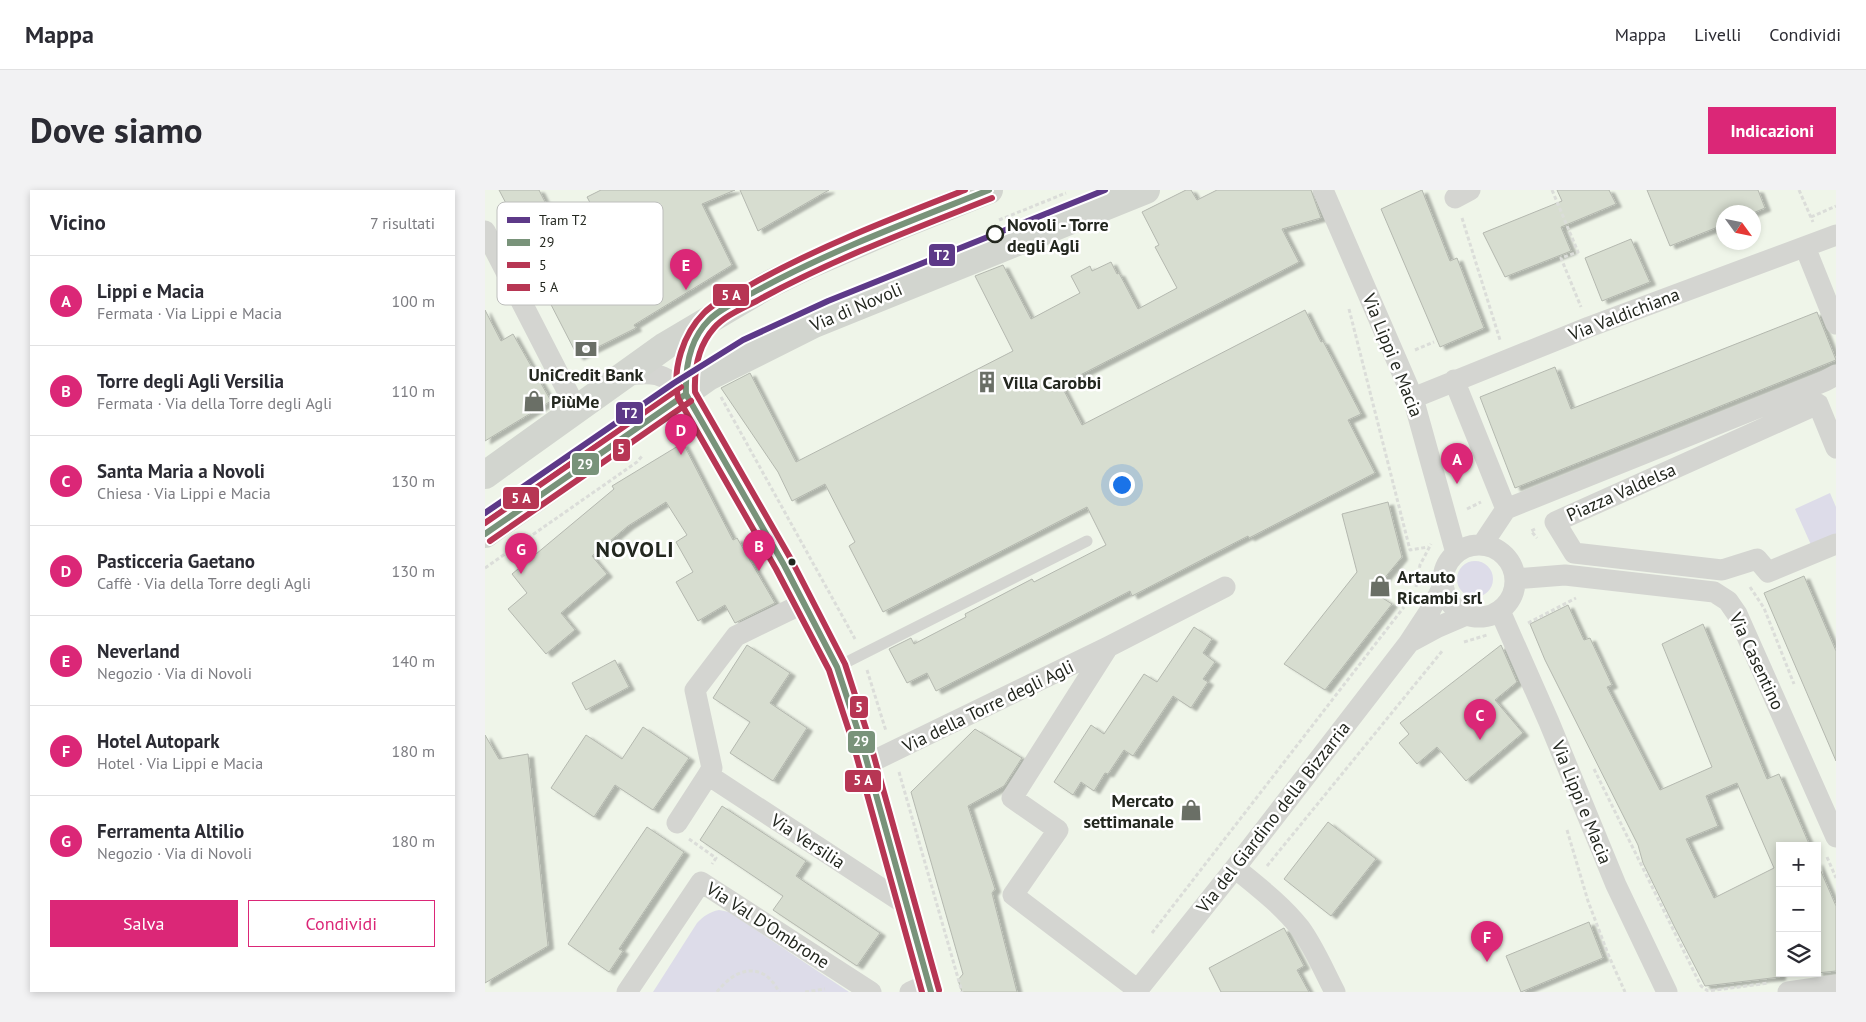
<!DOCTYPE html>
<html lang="it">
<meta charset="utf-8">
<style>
:root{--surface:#fff;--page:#f2f2f3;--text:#2b2b33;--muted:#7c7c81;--line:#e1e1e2;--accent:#db2777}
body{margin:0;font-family:"PT Sans",sans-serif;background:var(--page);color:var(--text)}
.controls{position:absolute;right:15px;bottom:15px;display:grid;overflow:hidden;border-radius:0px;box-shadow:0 2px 8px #0003}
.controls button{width:45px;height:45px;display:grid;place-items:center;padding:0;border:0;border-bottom:1px solid var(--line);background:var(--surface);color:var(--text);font:25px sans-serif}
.compass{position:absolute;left:1231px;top:15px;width:45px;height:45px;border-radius:50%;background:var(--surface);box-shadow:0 2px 8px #0003;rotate:123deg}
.you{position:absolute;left:636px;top:294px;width:18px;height:18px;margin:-12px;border:4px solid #fff;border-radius:50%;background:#1a73e8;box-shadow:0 0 0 8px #1a73e833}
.badge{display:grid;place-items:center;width:32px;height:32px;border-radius:50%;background:var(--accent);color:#fff;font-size:16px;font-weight:700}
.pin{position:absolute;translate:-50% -41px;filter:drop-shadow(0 1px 2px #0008)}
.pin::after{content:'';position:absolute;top:26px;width:18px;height:15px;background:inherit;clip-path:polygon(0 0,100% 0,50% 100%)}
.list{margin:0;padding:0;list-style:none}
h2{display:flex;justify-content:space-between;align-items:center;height:65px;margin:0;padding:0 20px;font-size:21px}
h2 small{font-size:16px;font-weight:400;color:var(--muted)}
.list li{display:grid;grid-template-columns:32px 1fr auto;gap:15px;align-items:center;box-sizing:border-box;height:90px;padding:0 20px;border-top:1px solid var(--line)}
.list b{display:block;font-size:19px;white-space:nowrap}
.list p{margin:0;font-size:16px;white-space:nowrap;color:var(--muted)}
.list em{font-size:16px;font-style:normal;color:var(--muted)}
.actions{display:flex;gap:10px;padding:15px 20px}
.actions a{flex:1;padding:11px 0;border:1px solid var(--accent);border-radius:0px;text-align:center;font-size:18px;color:var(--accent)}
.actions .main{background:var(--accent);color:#fff}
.icon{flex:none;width:28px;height:28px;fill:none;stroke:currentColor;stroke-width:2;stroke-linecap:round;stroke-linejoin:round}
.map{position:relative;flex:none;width:1351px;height:802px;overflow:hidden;border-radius:0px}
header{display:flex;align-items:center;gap:30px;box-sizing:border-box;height:70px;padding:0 25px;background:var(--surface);border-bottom:1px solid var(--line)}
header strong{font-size:24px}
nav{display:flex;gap:28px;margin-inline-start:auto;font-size:18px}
.intro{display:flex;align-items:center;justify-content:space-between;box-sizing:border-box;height:120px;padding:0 30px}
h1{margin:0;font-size:35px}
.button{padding:12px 22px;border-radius:0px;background:var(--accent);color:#fff;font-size:18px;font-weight:700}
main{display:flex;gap:30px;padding:0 30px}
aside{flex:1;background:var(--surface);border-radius:0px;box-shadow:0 2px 8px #0003}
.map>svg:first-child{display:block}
</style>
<header>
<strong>Mappa</strong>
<nav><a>Mappa</a><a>Livelli</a><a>Condividi</a></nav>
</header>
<div class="intro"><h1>Dove siamo</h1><a class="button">Indicazioni</a></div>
<main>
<aside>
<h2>Vicino<small>7 risultati</small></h2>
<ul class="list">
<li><span class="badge">A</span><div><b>Lippi e Macia</b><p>Fermata · Via Lippi e Macia</p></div><em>100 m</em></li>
<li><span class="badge">B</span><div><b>Torre degli Agli Versilia</b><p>Fermata · Via della Torre degli Agli</p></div><em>110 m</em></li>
<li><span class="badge">C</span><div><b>Santa Maria a Novoli</b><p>Chiesa · Via Lippi e Macia</p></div><em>130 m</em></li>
<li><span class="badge">D</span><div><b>Pasticceria Gaetano</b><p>Caffè · Via della Torre degli Agli</p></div><em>130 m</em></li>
<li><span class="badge">E</span><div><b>Neverland</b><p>Negozio · Via di Novoli</p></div><em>140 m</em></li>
<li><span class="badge">F</span><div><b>Hotel Autopark</b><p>Hotel · Via Lippi e Macia</p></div><em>180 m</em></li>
<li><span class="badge">G</span><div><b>Ferramenta Altilio</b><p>Negozio · Via di Novoli</p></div><em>180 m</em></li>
</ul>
<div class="actions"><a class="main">Salva</a><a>Condividi</a></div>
</aside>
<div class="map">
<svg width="1351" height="802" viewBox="0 0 1351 802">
<defs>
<filter id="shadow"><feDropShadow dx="5.5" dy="3" stdDeviation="1" flood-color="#0004"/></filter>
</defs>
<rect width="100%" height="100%" fill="#eff5e9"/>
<path fill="#dddce9" d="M1345,303L1351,317V346L1327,357L1310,319Z
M972 389a18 18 0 1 1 36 0a18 18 0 1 1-36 0Z
M234,720L244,722L364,802H168L212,733C219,726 224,722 234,720Z"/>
<path fill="#d7ddd0" stroke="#b4b8af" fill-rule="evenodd" filter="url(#shadow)" d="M14,0H54L66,24L35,40Z
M116,0H250L217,14L247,75L149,135L151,138L93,167L60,103L93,87L107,113L145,94L127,54L102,7Z
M255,0H344L273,41Z
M701,0H706L712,10L732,0H826L836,28L797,39L814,72L576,195L597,235L820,120L836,152L838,151L876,224L863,230L890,283L764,348L763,346L647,406L645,401L451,501L442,483L422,493L404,459L426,448L429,454L481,427L480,424L547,389L549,392L621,355L602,317L398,422L364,356L370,352L340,294L307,311L293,282L236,198L265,183L311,272L528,161L490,86L518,75L546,129L595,103L586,86L605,76L607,81L626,72L632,84L634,83L653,119L692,98L670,57L674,55L657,22Z
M937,0L965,71L972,68L999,138L955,157L896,19Z
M1072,0H1124L1131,14L1076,37L1086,61L1020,87L998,43L1077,11Z
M1162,0H1273L1280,18L1268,23L1238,22V35L1185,56Z
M1146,49L1165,92L1117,111L1100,68Z
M0,120L16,151L28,144L66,211L0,251Z
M1332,122L1351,170L1030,298L995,207L1070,177L1086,219Z
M198,253L248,350L252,348L290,413L250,433L240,415L213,431L191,392L208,382L191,352L202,345L181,312L143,336L107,366L122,384L76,423L90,440L61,464L23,419L42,403L27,384L129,299L127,296Z
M903,312L917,367L888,402L907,414L840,500L799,474L872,382L857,324Z
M1319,386L1351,461V571L1279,403Z
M1083,415L1099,450L1105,448L1127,495L1122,497L1175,600L1227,577L1177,454L1218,434L1282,589L1294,584L1325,656H1295V787L1220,796L1190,738L1158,673L1153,655L1060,470L1045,434ZM1252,593L1289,678L1229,708L1201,649L1233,636L1221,606Z
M709,437L727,449L718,463L730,472L718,489L723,492L706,518L688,506L648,566L639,560L623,584L620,583L609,601L596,592L588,605L569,592L606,535L619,544L659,484L672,492Z
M262,455L305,483L285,513L322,538L288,591L245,563L265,532L228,508Z
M1016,455L1032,492L1010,510L1038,543L981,591L952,557L932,574L914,553L924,544L915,533Z
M130,470L144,497L101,520L87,493Z
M158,537L204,568L168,620L130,595L109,627L66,598L101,545L137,569Z
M490,539L537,568L519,596L483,616L510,699L507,703L532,802H477L473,790L478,784L426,602Z
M0,545L14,569L43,564L63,756L0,793Z
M237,616L321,671L311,686L395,743L372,776L288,720L298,706L215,650Z
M843,632L891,669L846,726L799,689Z
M162,637L199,662L134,759L138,761L124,782L83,754Z
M1332,672L1351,716V781L1332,783Z
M1104,732L1118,768L1036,802L1021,766Z
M799,738L819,776L812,780L824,802H736L724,778Z"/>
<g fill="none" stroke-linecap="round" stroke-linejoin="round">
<path stroke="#dbddd9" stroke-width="3" stroke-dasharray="4 2.5" stroke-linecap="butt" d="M1067,0L1093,62L1076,68L1096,117
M1314,0L1328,32
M1326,27L1351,16
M977,28L1015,150
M514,30L581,3
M864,119L925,360L943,357
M930,160L949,152
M236,207L370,449
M982,319L996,312
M1050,339L1046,341L1052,348
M0,378L152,272L158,265
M931,397L935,375L946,354
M1265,397L1279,418L1309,494
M1043,433L1091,408
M979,452L1002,445
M382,480L401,541
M1109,579L1216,796L1223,801L1284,793
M414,582L477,802
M1082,640L1103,711L1123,764L1140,802
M204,649L231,668L227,674
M1342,667L1351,688
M782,676L958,460
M667,743L919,417
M232,802C250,778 278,770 294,802
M320,802L340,799"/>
<path stroke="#d4d5d1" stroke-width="11" d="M352,477L602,351"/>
<path stroke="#d4d5d1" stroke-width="21" d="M838,0L928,208L971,363
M970,8L985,0
M0,41L92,220
M1320,57L1351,134
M137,186C168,181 178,182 201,204L299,375L352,477L375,547L434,755L446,802
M969,190L1021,319
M201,204C199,176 204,154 222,132
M928,208L1104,137L1351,45
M1351,258L1333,214L1070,332L1089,363L1237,380L1272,369L1283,382L1351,354
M958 391a36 36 0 1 1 72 0a36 36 0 1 1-72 0Z
M997,355L1021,319L1340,191L1351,185
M1030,389L1080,385L1229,402L1243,411L1252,424L1351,647
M319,413L251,446L210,500L227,578L223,585L423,716
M1015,421L1064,532L1131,695L1182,802
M927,451L953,437L981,425
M623,457L527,608L573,640L528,705L653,800
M382,574L623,457L740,397
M192,633L223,585
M750,678C772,696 797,715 815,738C829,757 839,781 850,802
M142,802L216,692L386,802
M425,802L443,794
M651,802L750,678L923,454L946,419L958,396
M1303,802L1351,795"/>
<path stroke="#d2d5cf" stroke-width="28" d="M0,285L180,156L283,95L324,75L414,36L504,0
M0,344L223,187L329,134L661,0"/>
<g stroke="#fff" stroke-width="10">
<path id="bus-1" d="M0,344L201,204
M446,802L375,547L352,477L299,375L201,204C200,177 204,150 224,130C237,117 257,109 273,100C347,60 426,31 504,0"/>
</g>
<g stroke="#fff" stroke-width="10">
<path id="bus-2" d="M5,351L206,211
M454,800L383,545L360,474L307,371L210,202C209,178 213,156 229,138C241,124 262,117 277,108C351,68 429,39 507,8"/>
</g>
<g stroke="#fff" stroke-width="10">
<path id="bus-3" d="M0,333L196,197
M437,802L367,550L344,480L291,379L193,208C187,179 198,144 219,123C232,110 251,103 267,94C335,56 408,28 480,0"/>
</g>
<use href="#bus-1" stroke="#79937a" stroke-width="6"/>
<use href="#bus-2" stroke="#b73654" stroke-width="6"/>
<use href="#bus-3" stroke="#b73654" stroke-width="6"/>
<g stroke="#fff" stroke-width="10">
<path id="tram-1" d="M0,323L189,193L258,150L343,111L620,0"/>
</g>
<use href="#tram-1" stroke="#5d3988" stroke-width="6"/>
</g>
<defs>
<g id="bank-bare" transform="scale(1.725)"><path d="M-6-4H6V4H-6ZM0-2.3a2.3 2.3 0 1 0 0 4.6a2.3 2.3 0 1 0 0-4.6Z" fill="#6a6f66" stroke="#fff" stroke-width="2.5" paint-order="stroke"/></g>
<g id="building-bare" transform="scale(1.725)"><path d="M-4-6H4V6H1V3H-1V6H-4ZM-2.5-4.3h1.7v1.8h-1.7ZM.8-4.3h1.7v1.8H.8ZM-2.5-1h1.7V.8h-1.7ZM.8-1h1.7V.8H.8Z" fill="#6a6f66" stroke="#fff" stroke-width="2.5" paint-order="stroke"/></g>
<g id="shop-bare" transform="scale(1.725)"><path d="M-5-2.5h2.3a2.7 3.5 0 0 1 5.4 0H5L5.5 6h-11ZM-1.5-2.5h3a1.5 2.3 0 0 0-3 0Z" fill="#6a6f66" stroke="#fff" stroke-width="2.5" paint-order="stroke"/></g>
</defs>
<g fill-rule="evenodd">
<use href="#bank-bare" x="101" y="159"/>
<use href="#building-bare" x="502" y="192"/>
<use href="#shop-bare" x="49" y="211"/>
<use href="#shop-bare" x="895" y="396"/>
<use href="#shop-bare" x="706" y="620"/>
</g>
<circle fill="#fff" stroke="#23271f" stroke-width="2.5" cx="510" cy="44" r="8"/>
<circle fill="#23271f" stroke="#fff" stroke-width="2" cx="307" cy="372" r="4.5"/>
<g text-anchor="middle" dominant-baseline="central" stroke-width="5" stroke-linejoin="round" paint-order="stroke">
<g font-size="18" font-weight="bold" fill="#23271f" stroke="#fff" text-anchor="start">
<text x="522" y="34">Novoli - Torre<tspan x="522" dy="21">degli Agli</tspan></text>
</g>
<g font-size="18" fill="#23271f" stroke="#fff">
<text transform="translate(371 117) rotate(-23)">Via di Novoli</text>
<text transform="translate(1139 124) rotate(-21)">Via Valdichiana</text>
<text transform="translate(908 165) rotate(68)">Via Lippi e Macia</text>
<text transform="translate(1136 302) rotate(-24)">Piazza Valdelsa</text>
<text transform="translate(1272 471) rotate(65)">Via Casentino</text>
<text transform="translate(503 516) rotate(-26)">Via della Torre degli Agli</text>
<text transform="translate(1097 612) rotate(68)">Via Lippi e Macia</text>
<text transform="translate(788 627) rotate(-52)">Via del Giardino della Bizzarria</text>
<text transform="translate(323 651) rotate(33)">Via Versilia</text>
<text transform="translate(283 735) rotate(33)">Via Val D'Ombrone</text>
</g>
<g font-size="18" font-weight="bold" fill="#23271f" stroke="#fff" text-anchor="start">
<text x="101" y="184" text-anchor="middle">UniCredit Bank</text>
<text x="518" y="192">Villa Carobbi</text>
<text x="66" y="211">PiùMe</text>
<text x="912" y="386">Artauto<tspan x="912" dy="21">Ricambi srl</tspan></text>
<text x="689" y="610" text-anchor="end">Mercato<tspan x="689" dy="21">settimanale</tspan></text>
</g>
<g font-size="22" font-weight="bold" letter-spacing="1" fill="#23271f" stroke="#fff">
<text x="150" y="359">NOVOLI</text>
</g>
</g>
<rect x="12" y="12" width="166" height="103" rx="8" fill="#fff" stroke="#bdbebc" stroke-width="1"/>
<rect x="22" y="27" width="23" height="6" fill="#5d3988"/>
<rect x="22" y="49" width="23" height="7" fill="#79937a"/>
<rect x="22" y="72" width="23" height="6" fill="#b73654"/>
<rect x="22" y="94" width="23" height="7" fill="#b73654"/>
<g font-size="14" fill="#23271f">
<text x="54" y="35">Tram T2</text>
<text x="54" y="57">29</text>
<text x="54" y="80">5</text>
<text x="54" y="102">5 A</text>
</g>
<g stroke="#fff" stroke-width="2">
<rect x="443" y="53" width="28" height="24" rx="5" fill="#5d3988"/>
<rect x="227" y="93" width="38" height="24" rx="5" fill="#b73654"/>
<rect x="130" y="211" width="29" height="24" rx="5" fill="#5d3988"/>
<rect x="127" y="248" width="19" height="24" rx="5" fill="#b73654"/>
<rect x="86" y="262" width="29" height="24" rx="5" fill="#79937a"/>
<rect x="17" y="296" width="38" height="24" rx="5" fill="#b73654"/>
<rect x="364" y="505" width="20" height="24" rx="5" fill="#b73654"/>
<rect x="362" y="540" width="29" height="24" rx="5" fill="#79937a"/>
<rect x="359" y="579" width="38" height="24" rx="5" fill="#b73654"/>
</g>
<g font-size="14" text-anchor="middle" font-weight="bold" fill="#fff">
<text x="457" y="70">T2</text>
<text x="246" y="110">5 A</text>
<text x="145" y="228">T2</text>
<text x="136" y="264">5</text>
<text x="100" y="279">29</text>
<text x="36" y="313">5 A</text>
<text x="374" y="522">5</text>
<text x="376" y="556">29</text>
<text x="378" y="595">5 A</text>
</g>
</svg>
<div class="controls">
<button>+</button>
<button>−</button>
<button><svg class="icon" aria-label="layers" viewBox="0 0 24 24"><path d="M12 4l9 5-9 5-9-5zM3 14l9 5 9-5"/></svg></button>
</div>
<svg class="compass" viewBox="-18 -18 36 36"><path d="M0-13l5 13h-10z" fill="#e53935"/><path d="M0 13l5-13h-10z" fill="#7c7c81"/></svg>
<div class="you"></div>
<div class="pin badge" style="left:972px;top:294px">A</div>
<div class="pin badge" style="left:274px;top:381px">B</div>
<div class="pin badge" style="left:995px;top:550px">C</div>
<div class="pin badge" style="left:196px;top:265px">D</div>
<div class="pin badge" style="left:201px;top:100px">E</div>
<div class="pin badge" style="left:1002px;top:772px">F</div>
<div class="pin badge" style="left:36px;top:384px">G</div>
</div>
</main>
